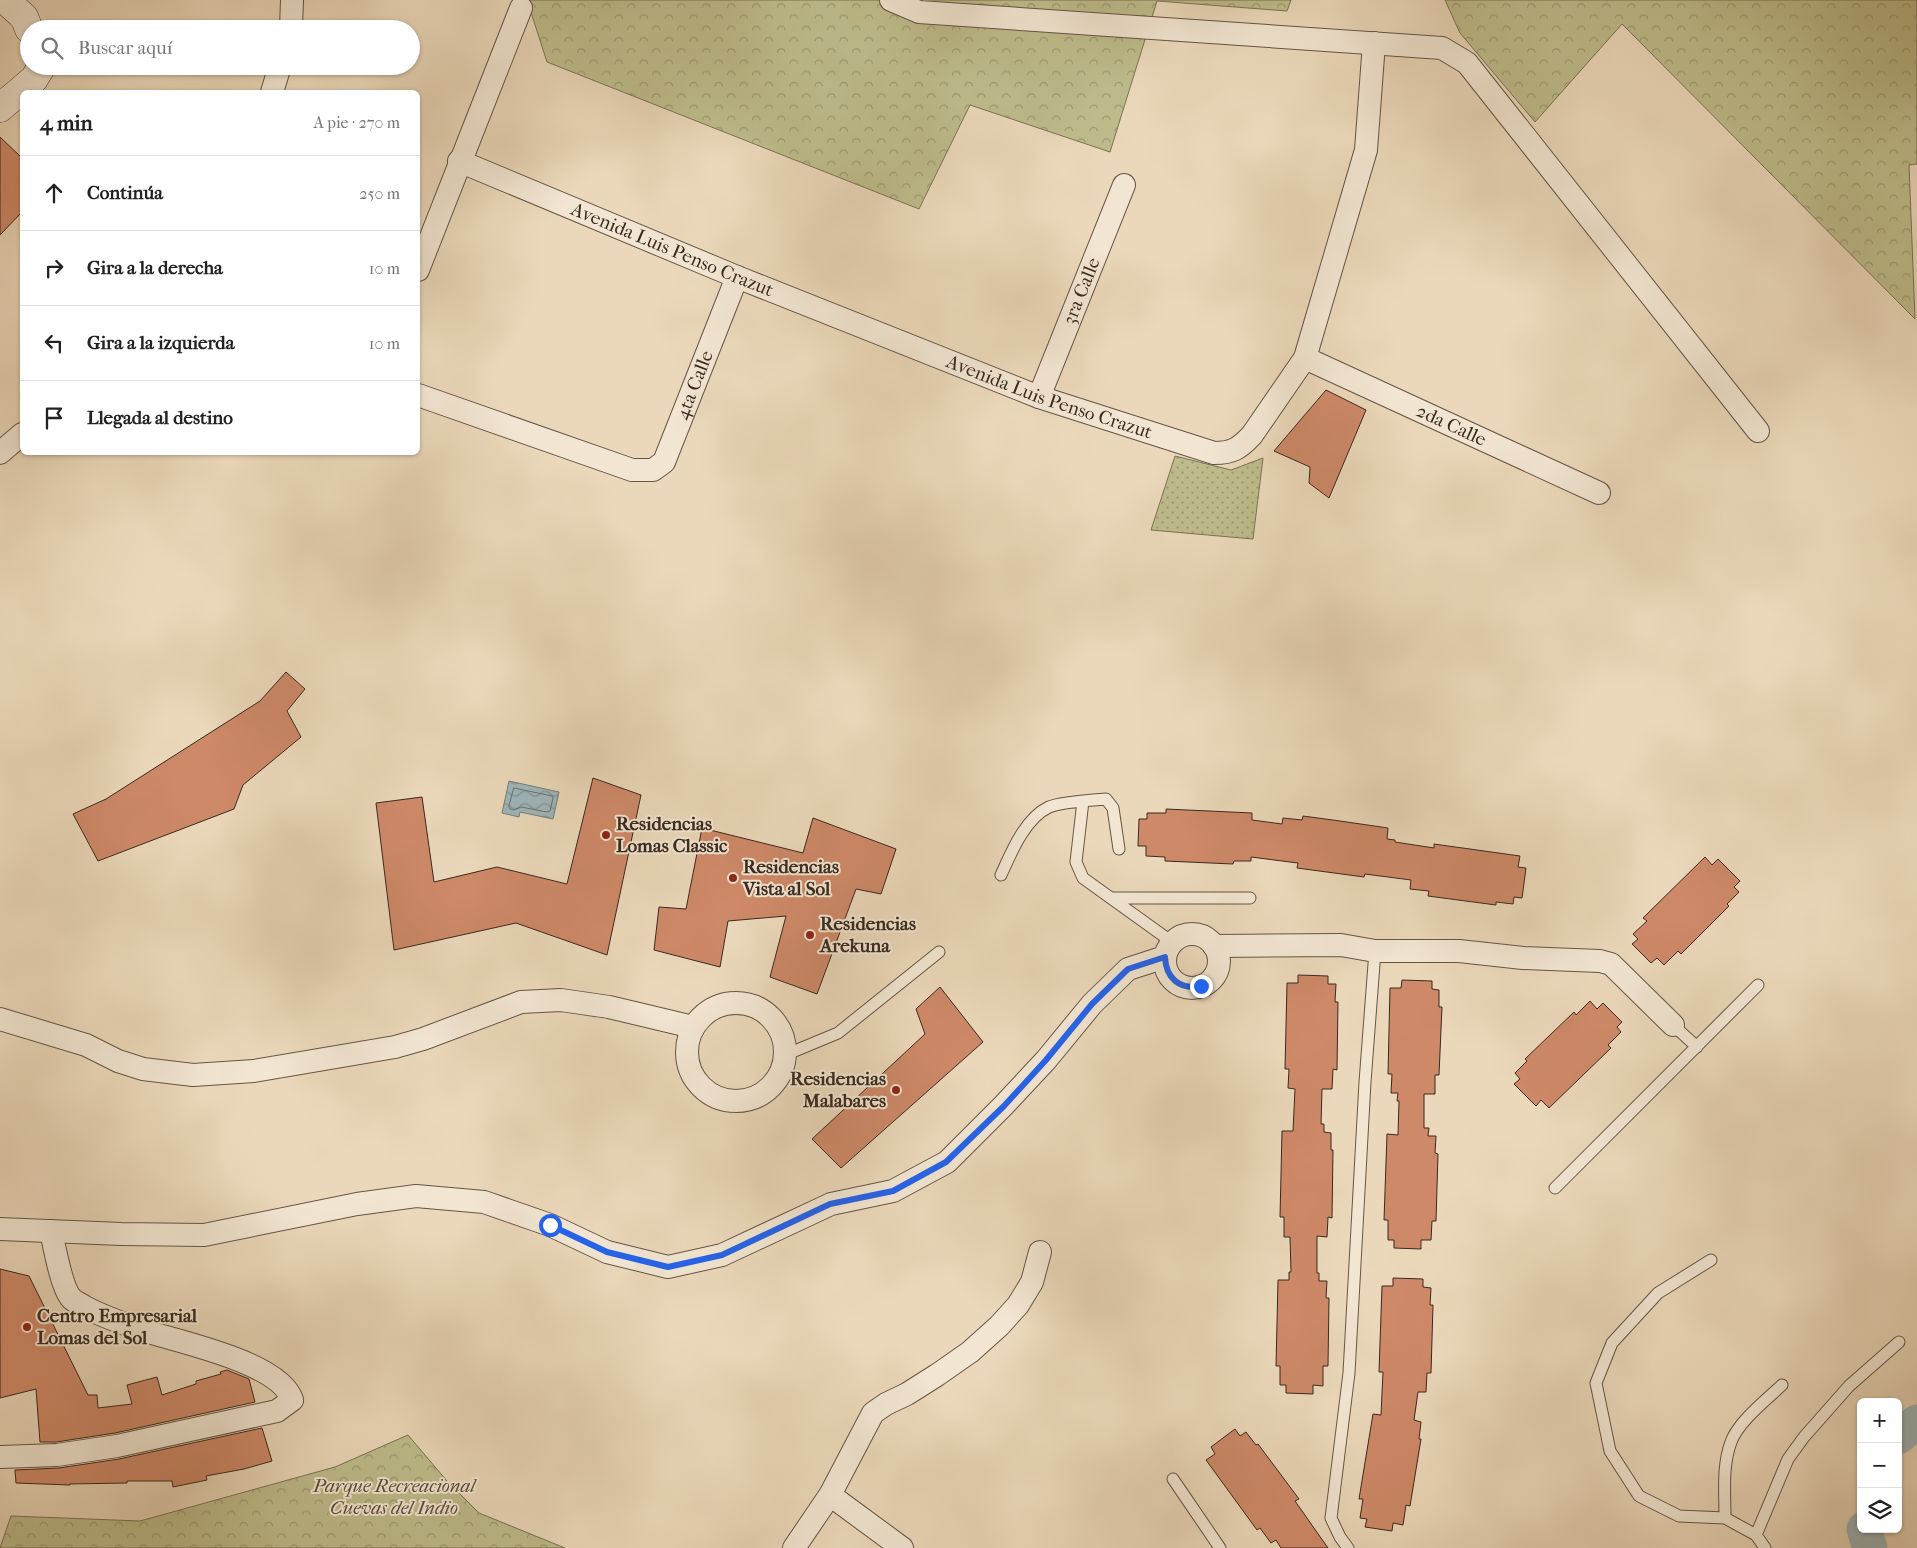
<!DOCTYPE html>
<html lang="es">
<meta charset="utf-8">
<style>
:root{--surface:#fff;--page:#f6f6f6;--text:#222;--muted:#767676;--line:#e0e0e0}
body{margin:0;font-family:"IM FELL French Canon",serif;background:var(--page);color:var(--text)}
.controls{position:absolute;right:15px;bottom:15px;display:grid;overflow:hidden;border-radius:8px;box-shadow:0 1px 4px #0004}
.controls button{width:45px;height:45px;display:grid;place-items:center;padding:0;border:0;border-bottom:1px solid var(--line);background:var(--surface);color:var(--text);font:25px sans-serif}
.stop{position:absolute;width:15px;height:15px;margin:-11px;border:4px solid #2563eb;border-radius:50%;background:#fff}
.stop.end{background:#2563eb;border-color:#fff;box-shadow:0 1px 5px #0008}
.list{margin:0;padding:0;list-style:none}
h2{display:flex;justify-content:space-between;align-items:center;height:65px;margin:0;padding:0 20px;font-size:21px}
h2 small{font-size:16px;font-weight:400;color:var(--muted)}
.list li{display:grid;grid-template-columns:32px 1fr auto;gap:15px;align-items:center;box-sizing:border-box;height:75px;padding:0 20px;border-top:1px solid var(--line)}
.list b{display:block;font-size:19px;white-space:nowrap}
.list em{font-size:16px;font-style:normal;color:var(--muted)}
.icon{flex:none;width:28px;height:28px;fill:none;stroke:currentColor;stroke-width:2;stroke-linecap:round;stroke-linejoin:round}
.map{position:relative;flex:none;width:1917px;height:1548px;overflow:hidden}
.search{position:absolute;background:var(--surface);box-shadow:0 1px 4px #0004;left:20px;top:20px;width:400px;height:55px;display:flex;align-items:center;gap:12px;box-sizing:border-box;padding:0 18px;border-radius:28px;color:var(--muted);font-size:19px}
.panel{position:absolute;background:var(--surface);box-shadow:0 1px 4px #0004;left:20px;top:90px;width:400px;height:365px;border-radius:8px}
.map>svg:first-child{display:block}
</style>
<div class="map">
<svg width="1917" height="1548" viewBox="0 0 1917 1548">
<defs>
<pattern id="green-dots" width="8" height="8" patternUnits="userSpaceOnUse" patternTransform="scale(1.25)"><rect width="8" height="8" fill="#bebc8b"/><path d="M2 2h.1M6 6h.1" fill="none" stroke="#9b9971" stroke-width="1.8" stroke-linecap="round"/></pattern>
<pattern id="forest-crowns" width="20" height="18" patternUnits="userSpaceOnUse" patternTransform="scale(1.25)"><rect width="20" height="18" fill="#bebc8b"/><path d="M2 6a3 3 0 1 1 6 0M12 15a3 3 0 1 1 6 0" fill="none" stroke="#9b9971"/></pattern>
<pattern id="water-waves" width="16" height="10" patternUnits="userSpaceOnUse" patternTransform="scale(1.25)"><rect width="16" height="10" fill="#9eb6bb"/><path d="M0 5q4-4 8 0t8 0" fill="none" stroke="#829497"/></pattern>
</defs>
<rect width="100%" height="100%" fill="#ebd8ba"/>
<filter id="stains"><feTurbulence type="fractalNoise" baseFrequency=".004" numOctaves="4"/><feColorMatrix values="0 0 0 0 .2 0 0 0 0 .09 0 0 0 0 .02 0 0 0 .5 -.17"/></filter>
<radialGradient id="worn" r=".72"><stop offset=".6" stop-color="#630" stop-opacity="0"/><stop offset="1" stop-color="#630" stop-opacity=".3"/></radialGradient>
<path fill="url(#green-dots)" stroke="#7c7255" d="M1175,456L1231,470L1263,458L1253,539L1151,530Z"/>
<path fill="url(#forest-crowns)" stroke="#7c7255" d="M527,0H1291L1287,11L1157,1L1110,152L970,105L919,209L547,62Z
M1445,0H1917V164L1909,165L1915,319L1622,24L1535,122L1460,33Z
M408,1435L447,1481L479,1513L565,1548H0L11,1516L140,1521L335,1467Z"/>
<path fill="url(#water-waves)" stroke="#767e7d" d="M509,781L559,792L553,819L520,812L519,817L502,813Z"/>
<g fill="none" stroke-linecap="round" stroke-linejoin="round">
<path stroke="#6c706d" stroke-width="1" d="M514,788L552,796L553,798L550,811L547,812L521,807L514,810L510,809L509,807Z"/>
<path stroke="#9eb6bb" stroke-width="35" d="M1898,1437L1917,1422
M1864,1529L1870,1548"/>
</g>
<path fill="#ce8968" stroke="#39291f" d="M0,137L22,158V212L0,235Z
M1326,390L1366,410L1329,498L1309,483L1310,467L1274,451Z
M286,672L305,689L287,711L301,737L243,785L234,809L98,861L73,814L106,799L260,701Z
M593,778L641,795L607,955L516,923L394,950L376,803L422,797L434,882L497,867L567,884Z
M1166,809L1252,813V820L1282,824L1283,818L1302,820L1303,816L1340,821L1388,828L1387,839L1395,840V842L1434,848V844L1520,856L1518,867L1526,868L1522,898L1514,897L1513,904L1496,902V905L1428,896L1429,891L1410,889L1411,880L1365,874L1364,877L1297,868L1298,863L1251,857V861H1234L1233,864L1165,861V857L1146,856V846H1138L1139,819H1147V813H1166Z
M813,818L896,849L881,894L856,889L817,994L770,977L786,916L728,921L720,967L654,950L659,907L686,909L702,828L803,853Z
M1705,857L1712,865L1718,859L1740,881L1734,887L1739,892L1727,904L1729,906L1681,954L1678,951L1664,965L1657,958L1651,963L1632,944L1638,939L1633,934L1647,921L1643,918Z
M1298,975L1328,976V984H1336L1335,1002H1338L1337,1070L1333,1069L1332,1089H1322L1321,1124H1324V1132L1331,1133V1150H1333L1332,1218L1328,1217L1327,1237L1317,1236V1273H1319V1281H1327L1326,1298H1329L1328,1366H1323V1386L1313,1385V1394L1286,1393V1385H1280V1366H1276L1278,1280H1289V1272H1291L1290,1237H1284V1217H1280L1282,1131H1293L1295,1089L1288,1088L1289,1069H1285L1287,983H1298Z
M1402,980L1432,981V989L1439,990V1007H1442L1439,1075H1435V1094H1424V1128H1429L1428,1136H1436L1435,1153L1438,1154L1436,1221H1432L1431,1240H1421V1249L1394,1248V1240H1388V1220H1384L1387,1134L1398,1135L1399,1101H1397L1398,1093H1391L1392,1074H1388L1390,988H1401Z
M940,987L983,1042L841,1168L812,1139L925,1034L916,1009Z
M1590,1001L1597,1009L1603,1003L1622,1022L1617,1027L1621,1032L1608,1045L1611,1048L1549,1108L1541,1100L1536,1106L1514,1084L1520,1079L1515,1073L1527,1061L1525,1059L1574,1012L1576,1015Z
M0,1269L29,1276L88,1395H97L98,1408L132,1404L127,1385L157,1377L162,1395L196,1384V1381L221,1374L220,1372L227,1370L249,1379L255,1402L115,1433L56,1442H40L36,1389L0,1398Z
M1393,1278L1423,1279V1287L1431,1288L1430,1305H1433L1431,1373H1427L1426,1392H1418L1414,1420L1421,1422L1419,1439H1421L1410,1506L1406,1505L1403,1525L1393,1523L1392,1531L1365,1527L1367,1519L1360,1518L1363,1499H1359L1373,1414L1381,1415L1383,1372H1379L1382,1286H1393Z
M262,1428L272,1461L244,1469L206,1476L207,1480L173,1487L172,1481H127V1483L70,1484V1485L16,1483L15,1470L59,1468L119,1459Z
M1235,1429L1240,1436L1246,1432L1256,1445L1258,1444L1299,1499L1295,1501L1328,1548H1281L1276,1540L1271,1543L1260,1528L1257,1530L1206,1460L1215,1454L1211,1447Z"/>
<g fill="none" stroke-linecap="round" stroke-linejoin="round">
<g stroke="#665546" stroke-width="13">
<path id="lane" d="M1083,801L1076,862L1083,878L1172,942
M1001,875C1011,853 1025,818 1049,807C1060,802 1092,800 1106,799L1113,808L1119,849
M1111,898H1250
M1673,1025L1697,1047
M785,1055L838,1033L939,952
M1555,1188L1758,985
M1711,1260L1658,1293L1612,1343L1596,1383L1610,1451L1639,1496L1679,1516L1725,1518L1756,1535L1765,1548
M1173,1479L1220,1548
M1725,1518C1725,1493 1722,1466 1731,1442C1738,1422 1767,1399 1782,1385
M1756,1535L1788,1459L1804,1437L1849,1386L1899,1342
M1348,1548L1340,1537L1331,1518L1349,1373L1365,1082L1375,951"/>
</g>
<g stroke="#665546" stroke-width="24">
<g id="street">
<path d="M891,0L919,12L1442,48L1467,63L1758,431"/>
<path d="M291,29L292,0"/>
<path d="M272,92L280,66"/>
<path id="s1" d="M459,161L737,277L1039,397L1214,453C1232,453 1239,449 1252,435L1305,358L1366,150L1374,43"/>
<path d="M418,270L521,8"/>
<path id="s2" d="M1305,358L1599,493"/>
<path id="s3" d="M418,395L632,470H653L664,462L737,277"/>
<path id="s4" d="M1039,397L1124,185"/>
<path d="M0,453L22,434"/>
<circle cx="1192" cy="961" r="27"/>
<path d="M1214,946L1341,945L1375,951H1459L1523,958L1600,961L1611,964L1673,1025"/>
<circle cx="736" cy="1052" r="49"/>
<path d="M0,1019L86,1045L118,1061L143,1069L193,1075L254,1071L395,1047L423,1039L521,1002L561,1000L609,1007L693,1027"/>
<path d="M0,1229L121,1234L204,1235L357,1204L416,1196L484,1202L550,1225L607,1252L668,1267L722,1255L831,1204L893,1191L947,1162L1004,1105L1046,1060L1092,1004L1128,969L1165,957"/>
<path d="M0,1457L57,1455L117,1446L277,1411L292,1400C281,1363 180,1342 145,1331C124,1324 104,1317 85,1307C81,1304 75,1302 72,1299C62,1290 54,1245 51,1231"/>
<path d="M830,1495L902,1548"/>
<path d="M794,1548L830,1495L873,1413L886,1404L907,1394L937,1375L970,1352L999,1326L1018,1305L1032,1282L1040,1252"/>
</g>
</g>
<g stroke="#39291f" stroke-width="29">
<path id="secondary" d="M5,0L24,17L29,29
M0,108L34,79L42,66"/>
</g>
<use href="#lane" stroke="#f2e6d2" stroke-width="11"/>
<use href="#street" stroke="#f2e6d2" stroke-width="22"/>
<use href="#secondary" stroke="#f2e6d2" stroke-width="28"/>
</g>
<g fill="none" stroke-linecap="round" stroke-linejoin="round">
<path stroke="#2563eb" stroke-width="6" d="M550,1225L607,1252L668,1267L722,1255L830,1204L893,1191L946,1162L1004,1106L1046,1060L1092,1004L1128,969L1165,957C1166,978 1179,990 1201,986"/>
</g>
<g fill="#8f2418" stroke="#f2e6d2" stroke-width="2">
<circle cx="606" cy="835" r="5"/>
<circle cx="733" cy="878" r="5"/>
<circle cx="810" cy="935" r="5"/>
<circle cx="896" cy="1090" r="5"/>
<circle cx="27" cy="1327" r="5"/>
</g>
<g text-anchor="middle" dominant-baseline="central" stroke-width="4" stroke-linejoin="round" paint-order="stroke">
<g font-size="19" fill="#39291f" stroke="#f2e6d2">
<text stroke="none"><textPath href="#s1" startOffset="231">Avenida Luis Penso Crazut</textPath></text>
<text stroke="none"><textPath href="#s4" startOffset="114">3ra Calle</textPath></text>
<text stroke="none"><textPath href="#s3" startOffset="344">4ta Calle</textPath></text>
<text stroke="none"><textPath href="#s1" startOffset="636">Avenida Luis Penso Crazut</textPath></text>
<text stroke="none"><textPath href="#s2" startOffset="161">2da Calle</textPath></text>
</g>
<g font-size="19" font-weight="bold" fill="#39291f" stroke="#f2e6d2" text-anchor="start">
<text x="616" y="824">Residencias<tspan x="616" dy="22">Lomas Classic</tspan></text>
<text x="743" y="867">Residencias<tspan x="743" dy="22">Vista al Sol</tspan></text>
<text x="820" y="924">Residencias<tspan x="820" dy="22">Arekuna</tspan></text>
<text x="886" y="1079" text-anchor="end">Residencias<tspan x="886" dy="22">Malabares</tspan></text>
<text x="37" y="1316">Centro Empresarial<tspan x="37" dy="22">Lomas del Sol</tspan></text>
</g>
<g font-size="19" font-style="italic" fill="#5a4e3a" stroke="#f2e6d2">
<text x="394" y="1486">Parque Recreacional<tspan x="394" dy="22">Cuevas del Indio</tspan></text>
</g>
</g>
<rect width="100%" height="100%" filter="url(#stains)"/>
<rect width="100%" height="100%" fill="url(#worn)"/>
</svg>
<div class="controls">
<button>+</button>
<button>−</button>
<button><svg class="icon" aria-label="layers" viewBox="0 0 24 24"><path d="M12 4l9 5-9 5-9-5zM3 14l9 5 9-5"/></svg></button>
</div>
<div class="stop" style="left:550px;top:1225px"></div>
<div class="stop end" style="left:1201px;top:986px"></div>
<div class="search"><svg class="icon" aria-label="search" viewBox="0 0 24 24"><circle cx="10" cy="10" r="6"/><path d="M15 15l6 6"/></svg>Buscar aquí</div>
<section class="panel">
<h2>4 min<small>A pie · 270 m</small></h2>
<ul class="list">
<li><svg class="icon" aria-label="ahead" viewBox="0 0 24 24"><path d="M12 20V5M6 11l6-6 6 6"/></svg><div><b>Continúa</b></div><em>250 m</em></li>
<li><svg class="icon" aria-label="right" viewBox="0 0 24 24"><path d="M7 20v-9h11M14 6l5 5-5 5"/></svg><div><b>Gira a la derecha</b></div><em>10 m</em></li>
<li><svg class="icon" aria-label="left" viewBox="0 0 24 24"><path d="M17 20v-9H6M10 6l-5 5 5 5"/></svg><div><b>Gira a la izquierda</b></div><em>10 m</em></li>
<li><svg class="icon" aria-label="arrive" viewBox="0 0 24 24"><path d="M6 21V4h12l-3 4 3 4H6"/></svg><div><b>Llegada al destino</b></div></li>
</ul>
</section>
</div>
